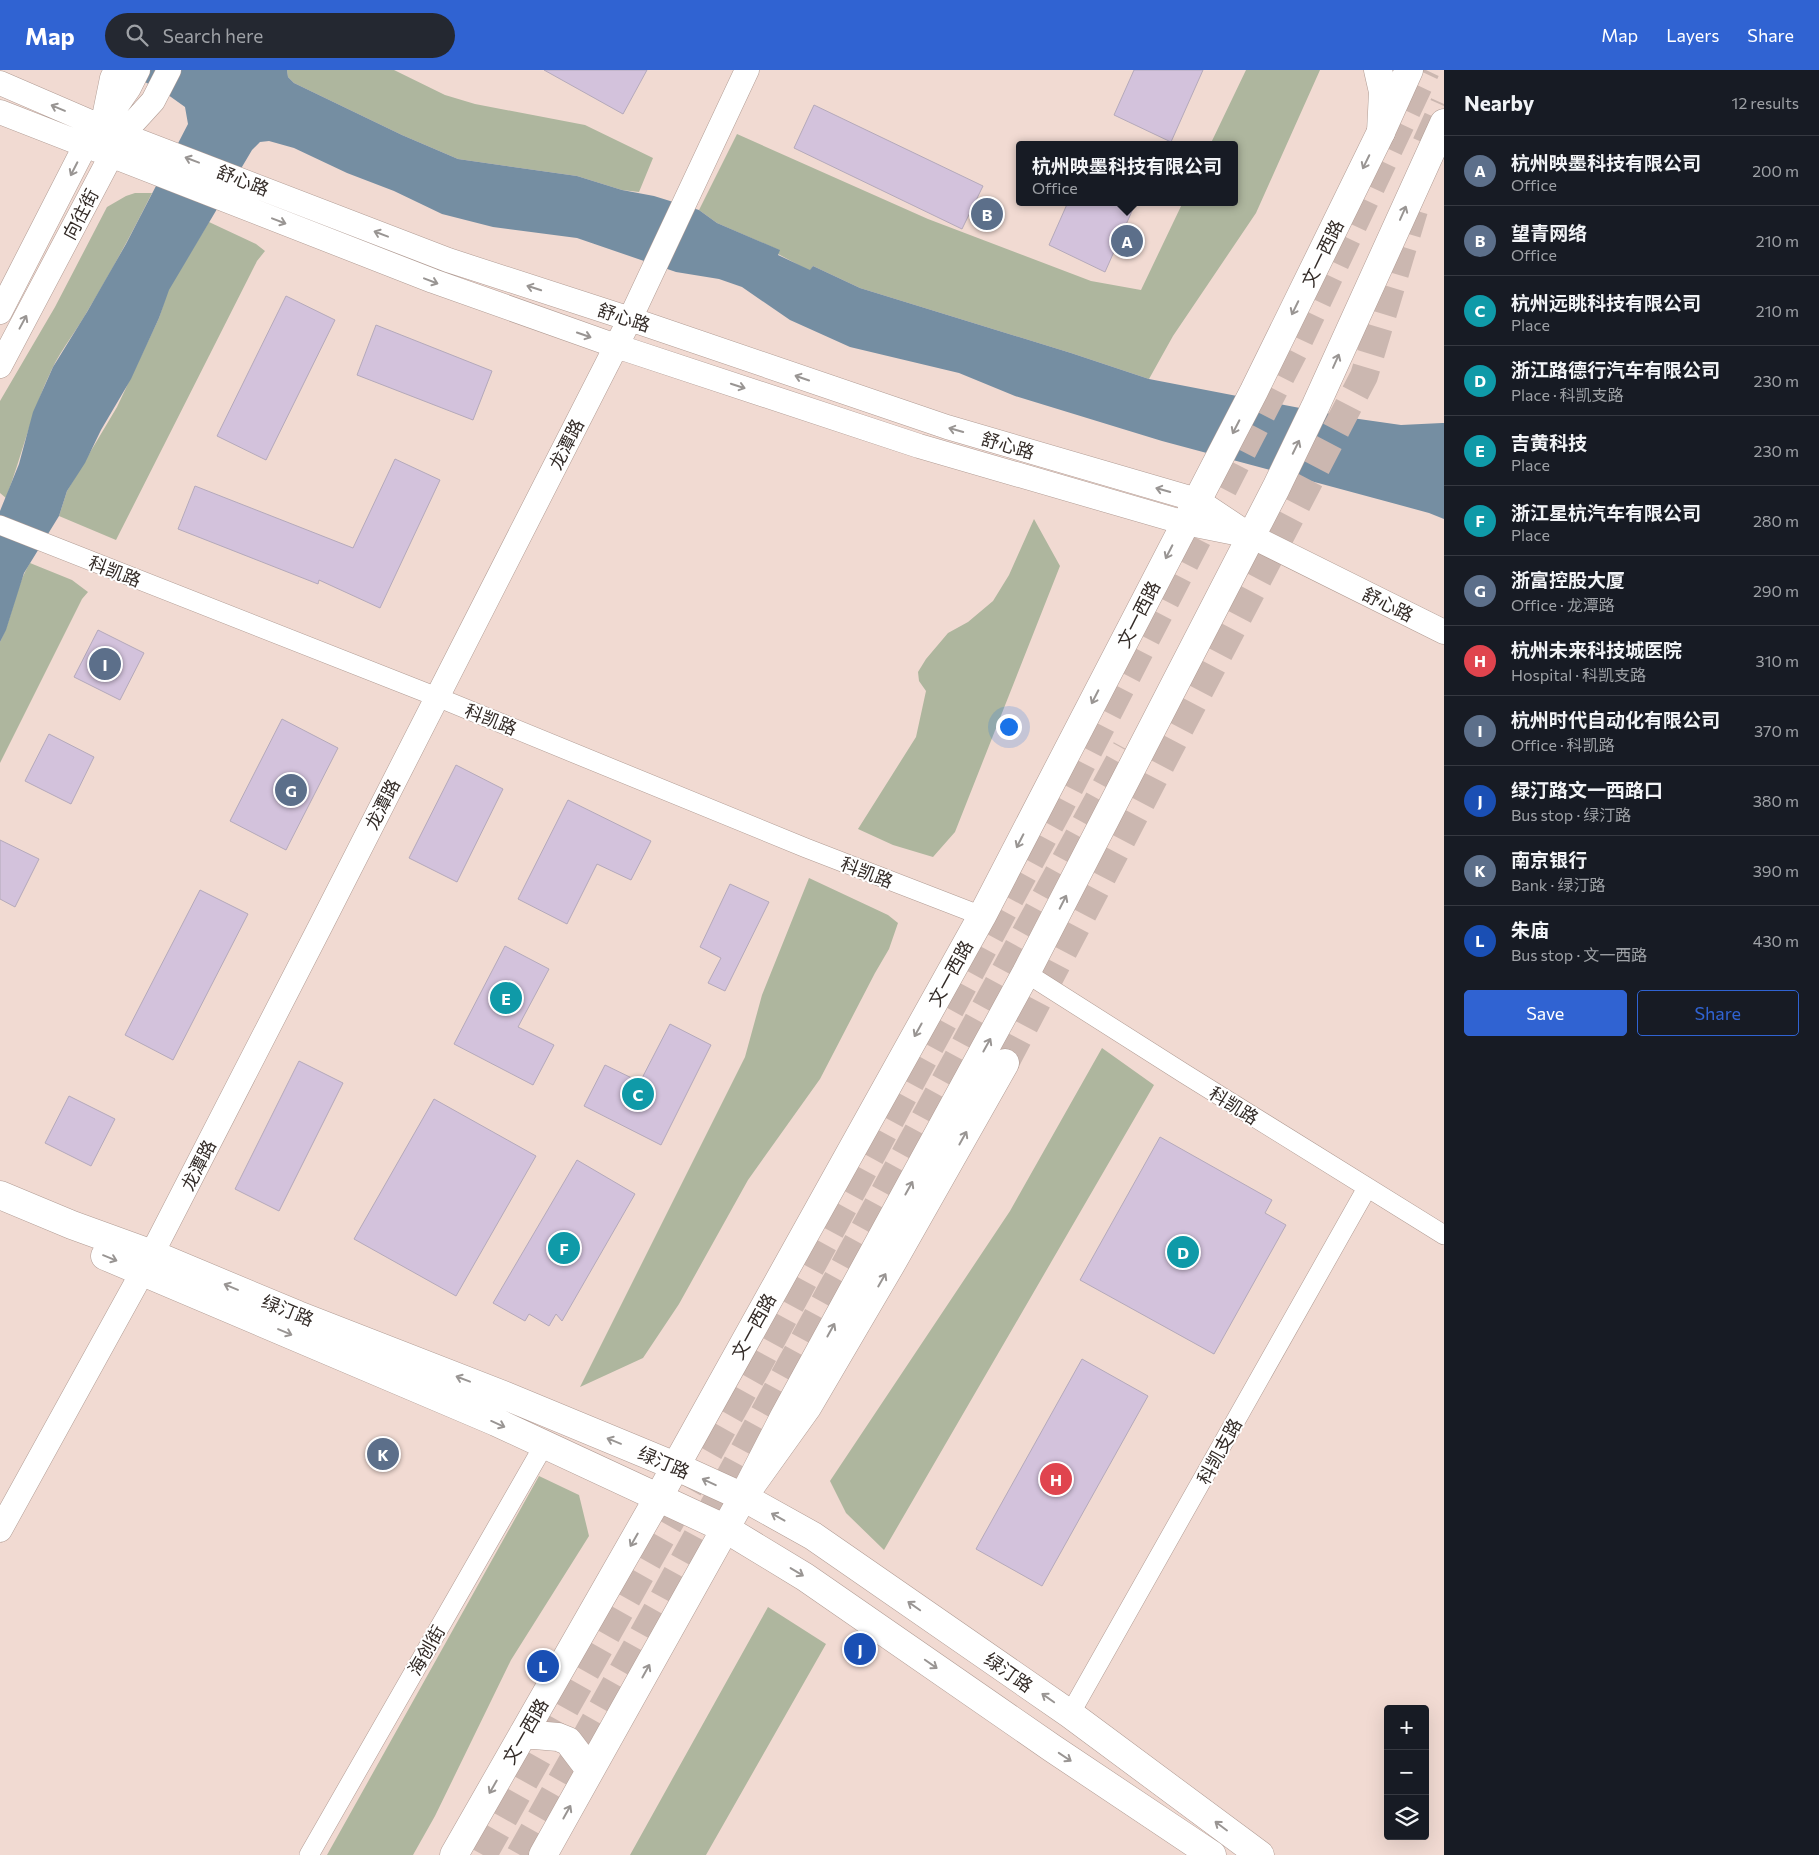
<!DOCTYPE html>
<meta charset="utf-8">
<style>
:root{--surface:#171b24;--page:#242831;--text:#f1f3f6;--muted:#9ea1a6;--line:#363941;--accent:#3063d2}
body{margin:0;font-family:Commissioner,"Noto Sans SC",sans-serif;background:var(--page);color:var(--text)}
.controls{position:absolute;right:15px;bottom:15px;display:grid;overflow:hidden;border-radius:5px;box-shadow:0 5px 20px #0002}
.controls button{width:45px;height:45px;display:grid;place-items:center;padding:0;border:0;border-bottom:1px solid var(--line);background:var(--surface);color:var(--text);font:25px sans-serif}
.you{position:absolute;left:1008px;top:656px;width:18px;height:18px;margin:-12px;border:4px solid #fff;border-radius:50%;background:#1a73e8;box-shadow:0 0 0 8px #1a73e833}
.badge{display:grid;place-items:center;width:32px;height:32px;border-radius:50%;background:var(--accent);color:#fff;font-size:16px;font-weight:700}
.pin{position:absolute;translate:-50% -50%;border:2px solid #fff;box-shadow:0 1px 5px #0006}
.popup{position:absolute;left:1016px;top:71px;width:222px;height:65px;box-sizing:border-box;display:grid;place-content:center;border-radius:5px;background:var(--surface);filter:drop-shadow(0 1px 4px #0005);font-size:16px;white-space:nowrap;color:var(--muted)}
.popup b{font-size:19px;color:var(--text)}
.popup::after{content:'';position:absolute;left:50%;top:100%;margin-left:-10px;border:10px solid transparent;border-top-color:var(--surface)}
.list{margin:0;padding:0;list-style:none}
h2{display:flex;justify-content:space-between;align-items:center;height:65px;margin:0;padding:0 20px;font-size:21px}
h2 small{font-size:16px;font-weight:400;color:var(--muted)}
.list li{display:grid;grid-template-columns:32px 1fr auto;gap:15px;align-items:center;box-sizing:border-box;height:70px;padding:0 20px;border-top:1px solid var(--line)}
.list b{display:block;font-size:19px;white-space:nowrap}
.list p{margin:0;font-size:16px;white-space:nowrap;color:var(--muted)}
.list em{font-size:16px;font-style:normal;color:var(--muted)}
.actions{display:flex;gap:10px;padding:15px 20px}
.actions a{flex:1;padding:11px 0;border:1px solid var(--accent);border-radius:5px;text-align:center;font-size:18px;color:var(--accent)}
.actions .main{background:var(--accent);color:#fff}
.icon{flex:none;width:28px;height:28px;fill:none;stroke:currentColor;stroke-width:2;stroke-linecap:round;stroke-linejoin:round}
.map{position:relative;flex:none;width:1444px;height:1785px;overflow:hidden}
header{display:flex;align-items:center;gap:30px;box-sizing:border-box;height:70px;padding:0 25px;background:var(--accent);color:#fff}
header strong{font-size:24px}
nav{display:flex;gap:28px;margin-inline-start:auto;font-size:18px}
.search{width:350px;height:45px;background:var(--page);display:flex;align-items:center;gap:12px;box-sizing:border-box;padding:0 18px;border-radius:28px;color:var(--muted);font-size:19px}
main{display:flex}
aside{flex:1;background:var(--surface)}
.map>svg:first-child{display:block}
</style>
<header>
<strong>Map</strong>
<div class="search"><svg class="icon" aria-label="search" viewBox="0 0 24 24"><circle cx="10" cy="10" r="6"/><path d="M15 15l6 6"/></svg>Search here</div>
<nav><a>Map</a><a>Layers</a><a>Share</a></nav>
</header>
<main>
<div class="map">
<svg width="1444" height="1785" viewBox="0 0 1444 1785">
<rect width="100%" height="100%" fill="#f1dad2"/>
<path fill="#aeb69e" d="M287,0H394L445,25L475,34L585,55L653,88L639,122L622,120L577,106L458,89L402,65L294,13L288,7Z
M1246,0H1320L1256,143L1173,266L1149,309L1071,283L860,218L813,196L810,201L778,184L779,180L717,153L699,140L737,64L928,149L1091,211L1141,220L1183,132H1234V75H1210Z
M135,123H152C132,163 111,202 88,240C77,260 62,278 52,299C32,340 22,385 6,428L0,423V331L55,237L107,137L126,126Z
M209,152L256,174L265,181L257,191L116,470L59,446L67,421L117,337L159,248L168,220Z
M1034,449L1060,496L955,762L933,787L893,775L858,759L916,667L926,621L919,611L918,602L926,589L948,563L968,552L993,531L1009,505Z
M30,493L72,510L88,522L82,529L0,693V572C13,547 15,517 30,493Z
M809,808L888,845L898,853L889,879L875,903L820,1009L748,1110L679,1234L643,1288L580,1317L745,987L762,925Z
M1102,978L1154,1015L884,1480L846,1443L830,1411L1010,1141Z
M539,1406L579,1425L589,1466L511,1590L435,1746L413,1785H327Z
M768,1537L826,1574L706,1785H630Z"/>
<path fill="#758ea2" d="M122,0H287L288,7L294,13L402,65L458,89L577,106L622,120L654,126L699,140L717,153L780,180L778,185L810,200L813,196L860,218L1071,283L1149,309L1352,348L1401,355L1442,353H1444V449L1429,443L1396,434L1162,371L1015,326L959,303L850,277L790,250L742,217L719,209L676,202L577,168L493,157L442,144L394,121L347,103L294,78L269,71L260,72L252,80L169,220L159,248L131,309L101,360L85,393L67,421L59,446L24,503L6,560L0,572V441L19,394L33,342L53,297L87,242L126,174L188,54L185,37L164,22Z"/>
<path fill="#d3c2dc" stroke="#b4a9ba" d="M544,0H647L623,44Z
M1134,0H1203L1171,72L1114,45Z
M814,35L983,116L962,159L794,78Z
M1068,132H1136L1105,202L1049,175Z
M286,226L335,250L266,390L217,366Z
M376,255L492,301L473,350L357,305Z
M395,389L440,410L380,538L319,510L318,514L178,459L195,416L353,478Z
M98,560L144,583L120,630L74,607Z
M282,649L338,678L286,780L230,751Z
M49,664L94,687L71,734L25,711Z
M456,695L503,719L457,812L409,788Z
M568,730L651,771L631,810L597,794L567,854L518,829Z
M0,770L39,789L15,837L0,829Z
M730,814L769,832L725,921L708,913L721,888L700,877Z
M200,820L248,844L173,990L125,965Z
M505,876L549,899L518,957L554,975L533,1015L454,974Z
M670,954L711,975L661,1075L584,1036L605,995L640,1012Z
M299,991L343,1013L279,1141L235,1119Z
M69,1026L115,1049L91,1096L45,1073Z
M434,1029L536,1086L456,1226L354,1169Z
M1160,1067L1272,1130L1265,1143L1286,1155L1214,1284L1080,1210Z
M577,1090L635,1124L562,1251L556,1244L549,1256L529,1244L525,1251L493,1233Z
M1082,1289L1148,1326L1042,1516L976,1479Z"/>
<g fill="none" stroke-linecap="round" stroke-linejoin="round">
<path stroke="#cbb7b0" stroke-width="28" stroke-dasharray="28 14" stroke-linecap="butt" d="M1426,74L1444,34
M1005,993L1364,306L1414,140
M483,1785L759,1293L1059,738L1295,279L1426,0
M520,1785L662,1531L1126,679"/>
<g stroke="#b19c94" stroke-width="20">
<path id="minor" d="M0,455L437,627L806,778L982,846
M1026,903L1185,1004L1444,1165
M1070,1644L1367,1118
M309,1785L544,1375"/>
</g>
<g stroke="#b19c94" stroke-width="25">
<path id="tertiary" d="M0,13L102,57L448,190L630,249L947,357L1197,430L1251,466L1444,562
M0,42L433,211L616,276L919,376L1185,453L1240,464
M109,47L129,18L138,0
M0,242L85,76L102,57L112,8L116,0
M0,296L122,65L153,31L169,0
M0,1460L143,1201L321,855L630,249L747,0"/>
</g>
<g stroke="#b19c94" stroke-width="29">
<path id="secondary" d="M1378,0L1383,22L1381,62
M0,1125L72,1155L152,1184L298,1245L506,1326L675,1396L743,1427L813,1466L1070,1644L1260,1785
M105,1186L496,1352L726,1459L805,1507L1052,1678L1212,1785"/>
</g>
<g stroke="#b19c94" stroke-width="29">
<path id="primary" d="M523,1664L558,1667L568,1671L590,1700
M454,1785L658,1428L982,846L1254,321L1381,62L1409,0
M543,1785L743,1427L784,1347L1026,903L1276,418L1316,335L1444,53"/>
</g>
<g stroke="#b19c94" stroke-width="29">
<path id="trunk" d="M743,1427L808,1336L893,1191L1005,993"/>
</g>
<use href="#minor" stroke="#fff" stroke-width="19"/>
<use href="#tertiary" stroke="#fff" stroke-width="24"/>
<use href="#secondary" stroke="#fff" stroke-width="28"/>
<use href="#primary" stroke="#fff" stroke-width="28"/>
<use href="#trunk" stroke="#fff" stroke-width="28"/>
</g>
<defs><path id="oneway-shaft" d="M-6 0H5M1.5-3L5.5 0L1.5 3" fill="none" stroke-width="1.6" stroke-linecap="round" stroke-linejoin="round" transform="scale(1.25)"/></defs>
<g stroke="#999593">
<use href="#oneway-shaft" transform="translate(58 38) rotate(-157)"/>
<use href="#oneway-shaft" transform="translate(192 90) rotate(-159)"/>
<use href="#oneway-shaft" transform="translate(1366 92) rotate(116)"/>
<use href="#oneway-shaft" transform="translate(74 99) rotate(117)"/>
<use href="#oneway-shaft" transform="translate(1403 143) rotate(-66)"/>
<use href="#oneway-shaft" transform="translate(279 151) rotate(21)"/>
<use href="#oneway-shaft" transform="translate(381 164) rotate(-159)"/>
<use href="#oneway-shaft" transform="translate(431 211) rotate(21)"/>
<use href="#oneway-shaft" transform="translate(534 218) rotate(-162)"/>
<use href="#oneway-shaft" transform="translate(1295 238) rotate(116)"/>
<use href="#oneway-shaft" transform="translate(23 252) rotate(-62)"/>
<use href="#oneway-shaft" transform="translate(584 265) rotate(19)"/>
<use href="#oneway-shaft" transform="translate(1336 291) rotate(-66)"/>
<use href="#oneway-shaft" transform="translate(802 308) rotate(-161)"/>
<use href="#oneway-shaft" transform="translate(738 316) rotate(18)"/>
<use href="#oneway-shaft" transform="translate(1236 357) rotate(117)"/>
<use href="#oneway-shaft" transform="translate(956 360) rotate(-164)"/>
<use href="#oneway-shaft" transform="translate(1296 377) rotate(-64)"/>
<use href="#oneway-shaft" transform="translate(1163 420) rotate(-164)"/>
<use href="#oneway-shaft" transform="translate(1169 482) rotate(117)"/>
<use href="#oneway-shaft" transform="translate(1095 627) rotate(117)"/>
<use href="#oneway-shaft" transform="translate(1020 771) rotate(117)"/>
<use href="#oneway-shaft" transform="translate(1063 832) rotate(-63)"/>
<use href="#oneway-shaft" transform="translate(918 960) rotate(119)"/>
<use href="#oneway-shaft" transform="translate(987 975) rotate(-61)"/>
<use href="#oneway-shaft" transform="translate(963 1068) rotate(-61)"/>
<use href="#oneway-shaft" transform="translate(909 1118) rotate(-61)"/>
<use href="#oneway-shaft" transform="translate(110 1188) rotate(22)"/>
<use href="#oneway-shaft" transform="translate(882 1210) rotate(-60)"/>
<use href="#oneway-shaft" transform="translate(231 1217) rotate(-157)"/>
<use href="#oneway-shaft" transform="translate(831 1260) rotate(-61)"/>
<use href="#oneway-shaft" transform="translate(285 1262) rotate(23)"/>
<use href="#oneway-shaft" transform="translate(463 1309) rotate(-159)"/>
<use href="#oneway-shaft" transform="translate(498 1354) rotate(24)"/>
<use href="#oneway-shaft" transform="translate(614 1371) rotate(-158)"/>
<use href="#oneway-shaft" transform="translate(709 1412) rotate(-155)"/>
<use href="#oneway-shaft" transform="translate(778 1447) rotate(-151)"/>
<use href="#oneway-shaft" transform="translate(634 1470) rotate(120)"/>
<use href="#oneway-shaft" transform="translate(797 1502) rotate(31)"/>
<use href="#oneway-shaft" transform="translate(914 1536) rotate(-145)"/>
<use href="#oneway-shaft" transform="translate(931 1594) rotate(35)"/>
<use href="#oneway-shaft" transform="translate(646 1601) rotate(-61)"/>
<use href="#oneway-shaft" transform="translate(1048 1628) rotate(-145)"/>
<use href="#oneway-shaft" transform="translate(1065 1687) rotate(34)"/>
<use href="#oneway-shaft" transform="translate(493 1717) rotate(120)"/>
<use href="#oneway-shaft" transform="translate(567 1742) rotate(-61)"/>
<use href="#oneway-shaft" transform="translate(1221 1756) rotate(-143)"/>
</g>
<g text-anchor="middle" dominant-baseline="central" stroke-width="4" stroke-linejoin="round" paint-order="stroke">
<g font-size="18" fill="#332b27" stroke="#fff">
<text transform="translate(243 110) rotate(21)">舒心路</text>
<text transform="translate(80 144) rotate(-62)">向往街</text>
<text transform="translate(1322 183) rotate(-64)">文一西路</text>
<text transform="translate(624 247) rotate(18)">舒心路</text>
<text transform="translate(566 374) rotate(-63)">龙潭路</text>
<text transform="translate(1008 375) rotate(16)">舒心路</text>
<text transform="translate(115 501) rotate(21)">科凯路</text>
<text transform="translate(1388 534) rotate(26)">舒心路</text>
<text transform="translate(1138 544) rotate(-63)">文一西路</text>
<text transform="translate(491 649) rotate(22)">科凯路</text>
<text transform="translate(382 734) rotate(-63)">龙潭路</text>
<text transform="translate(867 802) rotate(21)">科凯路</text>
<text transform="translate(950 903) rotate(-61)">文一西路</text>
<text transform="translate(1234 1035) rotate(32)">科凯路</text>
<text transform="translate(198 1095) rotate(-63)">龙潭路</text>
<text transform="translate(288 1240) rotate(22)">绿汀路</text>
<text transform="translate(753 1256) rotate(-61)">文一西路</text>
<text transform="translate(1219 1381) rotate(-61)">科凯支路</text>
<text transform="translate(664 1392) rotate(23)">绿汀路</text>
<text transform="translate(426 1580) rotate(-60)">海创街</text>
<text transform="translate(1009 1602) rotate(35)">绿汀路</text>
<text transform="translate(525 1661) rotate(-60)">文一西路</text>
</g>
</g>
</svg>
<div class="controls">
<button>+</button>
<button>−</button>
<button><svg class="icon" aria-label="layers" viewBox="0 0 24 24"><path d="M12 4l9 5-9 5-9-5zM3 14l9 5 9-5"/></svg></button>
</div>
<div class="you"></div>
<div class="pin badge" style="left:1127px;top:171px;background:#5c6f8a">A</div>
<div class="popup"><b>杭州映墨科技有限公司</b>Office</div>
<div class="pin badge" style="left:987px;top:144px;background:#5c6f8a">B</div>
<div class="pin badge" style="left:638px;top:1024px;background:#0f9aa8">C</div>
<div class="pin badge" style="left:1183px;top:1182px;background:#0f9aa8">D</div>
<div class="pin badge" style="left:506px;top:928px;background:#0f9aa8">E</div>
<div class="pin badge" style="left:564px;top:1178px;background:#0f9aa8">F</div>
<div class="pin badge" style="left:291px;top:720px;background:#5c6f8a">G</div>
<div class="pin badge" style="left:1056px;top:1409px;background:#e0444e">H</div>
<div class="pin badge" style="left:105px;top:594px;background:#5c6f8a">I</div>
<div class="pin badge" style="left:860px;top:1579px;background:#1a4fb4">J</div>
<div class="pin badge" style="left:383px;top:1384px;background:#5c6f8a">K</div>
<div class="pin badge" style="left:543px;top:1596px;background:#1a4fb4">L</div>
</div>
<aside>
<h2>Nearby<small>12 results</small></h2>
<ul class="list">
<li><span class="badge" style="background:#5c6f8a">A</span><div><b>杭州映墨科技有限公司</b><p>Office</p></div><em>200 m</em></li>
<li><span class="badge" style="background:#5c6f8a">B</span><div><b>望青网络</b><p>Office</p></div><em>210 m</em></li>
<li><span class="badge" style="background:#0f9aa8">C</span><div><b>杭州远眺科技有限公司</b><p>Place</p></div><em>210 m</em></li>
<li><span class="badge" style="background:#0f9aa8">D</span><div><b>浙江路德行汽车有限公司</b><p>Place · 科凯支路</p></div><em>230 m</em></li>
<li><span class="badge" style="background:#0f9aa8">E</span><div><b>吉黄科技</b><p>Place</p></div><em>230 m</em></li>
<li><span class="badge" style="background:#0f9aa8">F</span><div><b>浙江星杭汽车有限公司</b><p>Place</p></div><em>280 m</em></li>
<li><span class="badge" style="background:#5c6f8a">G</span><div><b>浙富控股大厦</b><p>Office · 龙潭路</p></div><em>290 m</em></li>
<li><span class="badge" style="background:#e0444e">H</span><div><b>杭州未来科技城医院</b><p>Hospital · 科凯支路</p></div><em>310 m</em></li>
<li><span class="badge" style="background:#5c6f8a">I</span><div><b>杭州时代自动化有限公司</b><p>Office · 科凯路</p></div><em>370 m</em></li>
<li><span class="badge" style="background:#1a4fb4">J</span><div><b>绿汀路文一西路口</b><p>Bus stop · 绿汀路</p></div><em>380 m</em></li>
<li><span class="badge" style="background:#5c6f8a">K</span><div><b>南京银行</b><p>Bank · 绿汀路</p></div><em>390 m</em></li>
<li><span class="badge" style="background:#1a4fb4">L</span><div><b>朱庙</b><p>Bus stop · 文一西路</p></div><em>430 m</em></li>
</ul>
<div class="actions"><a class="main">Save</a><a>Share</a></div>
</aside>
</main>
